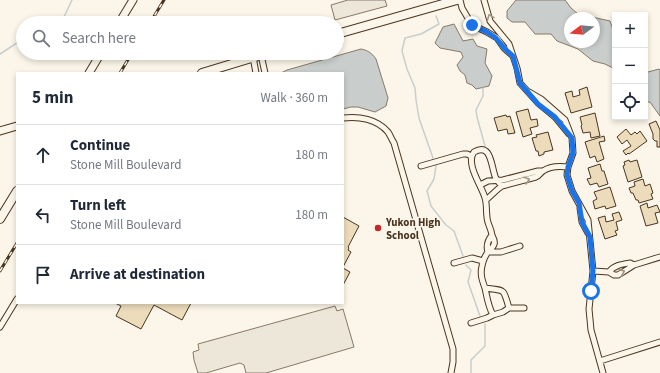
<!DOCTYPE html>
<meta charset="utf-8">
<style>
:root{--surface:#fff;--page:#f6f6f7;--text:#1f2937;--muted:#747a83;--line:#e0e1e3}
body{margin:0;font-family:"Source Sans 3",sans-serif;background:var(--page);color:var(--text)}
.controls{position:absolute;right:12px;top:12px;display:grid;overflow:hidden;border-radius:0px;box-shadow:0 2px 6px #0003}
.controls button{width:36px;height:36px;display:grid;place-items:center;padding:0;border:0;border-bottom:1px solid var(--line);background:var(--surface);color:var(--text);font:20px sans-serif}
.compass{position:absolute;left:564px;top:12px;width:36px;height:36px;border-radius:50%;background:var(--surface);box-shadow:0 2px 6px #0003;rotate:254deg}
.stop{position:absolute;width:12px;height:12px;margin:-9px;border:3px solid #1a73e8;border-radius:50%;background:#fff}
.stop.end{background:#1a73e8;border-color:#fff;box-shadow:0 1px 4px #0008}
.list{margin:0;padding:0;list-style:none}
h2{display:flex;justify-content:space-between;align-items:center;height:52px;margin:0;padding:0 16px;font-size:17px}
h2 small{font-size:13px;font-weight:400;color:var(--muted)}
.list li{display:grid;grid-template-columns:26px 1fr auto;gap:12px;align-items:center;box-sizing:border-box;height:60px;padding:0 16px;border-top:1px solid var(--line)}
.list b{display:block;font-size:15px;white-space:nowrap}
.list p{margin:0;font-size:13px;white-space:nowrap;color:var(--muted)}
.list em{font-size:13px;font-style:normal;color:var(--muted)}
.icon{flex:none;width:22px;height:22px;fill:none;stroke:currentColor;stroke-width:2;stroke-linecap:round;stroke-linejoin:round}
.map{position:relative;flex:none;width:660px;height:373px;overflow:hidden}
.search{position:absolute;background:var(--surface);box-shadow:0 2px 6px #0003;left:16px;top:16px;width:328px;height:44px;display:flex;align-items:center;gap:10px;box-sizing:border-box;padding:0 14px;border-radius:22px;color:var(--muted);font-size:15px}
.panel{position:absolute;background:var(--surface);box-shadow:0 2px 6px #0003;left:16px;top:72px;width:328px;height:232px;border-radius:0px}
.map>svg:first-child{display:block}
</style>
<div class="map">
<svg width="660" height="373" viewBox="0 0 660 373">
<rect width="100%" height="100%" fill="#fbf6e9"/>
<path fill="#ede7d9" stroke="#887966" d="M348,0H385L387,6L335,20L331,5Z
M335,306L337,311L343,309L354,347L266,373H246L244,365L240,363L206,373H198L194,360L193,352L199,350L198,344Z"/>
<path fill="#c9cecd" stroke="#887966" fill-rule="evenodd" d="M516,0H565L571,8L578,14L610,21L614,32L615,33V69L605,64L593,61L578,49L557,41L551,34H535L525,22H512L507,18V11ZM570,18H594V42H570Z
M454,24L463,41L473,39L477,46L487,49L485,63L492,76L489,86L476,89L472,85L467,83L465,75L460,71L457,65L463,57L461,52L440,48L435,43L443,27Z
M361,49C367,50 372,53 376,59L388,98L386,106L375,112L358,107H351L343,109V73H281L287,70Z
M645,69L648,72L659,69L660,70V116L650,102H645Z"/>
<g fill="none" stroke-linecap="round" stroke-linejoin="round">
<path stroke="#c9cecd" stroke-width="1.5" d="M51,23L64,17L72,0
M0,54L23,39
M483,88V96L476,110L477,117L485,146
M433,158L419,118L416,100L415,88L407,69L402,51L405,38L421,34L439,24L436,16
M436,166L434,179L427,191L431,206L446,225L454,231L463,256
M466,265L471,270L468,282L480,316
M471,373V360L485,346V324"/>
</g>
<path fill="#ecdcbc" stroke="#4a3520" d="M587,87L592,107L571,113L565,93L572,91L573,97L580,95L579,90Z
M528,109L531,120L537,119L538,126L530,128L532,134L523,137L516,112Z
M595,113L600,136L591,138L590,132L583,133L581,126L582,125L580,117Z
M506,115L507,117L510,116L515,133L508,134L507,129L498,131L494,118Z
M656,121L660,130V147H657V141H655L653,139V134L649,124Z
M626,129L631,135L635,132L637,134L640,131L647,141L629,154L628,153L626,155L623,151L631,146L627,140L622,144L617,137Z
M548,132L553,150L544,152V154L539,156L538,151H536L532,138L537,137L536,135Z
M604,136L605,141L599,142L604,159L597,162L595,156L590,158L585,142Z
M629,160L630,162L637,160L642,177L628,182L623,166L625,165L624,162Z
M600,164L602,171H604L608,184L599,187L597,183L590,185L587,179L591,178L588,168Z
M643,179L645,186L650,184L653,193L651,194L653,199L639,203L638,200H636L633,193H631L629,188L635,186L634,182Z
M610,187L616,206L606,209L605,206L595,209L593,201L597,199L594,192Z
M647,203L648,208L657,205L660,212L655,213L658,223L646,226L640,206Z
M619,212L622,220L616,222L618,230L615,231L617,235L605,239L598,218L605,216L606,222L614,220L612,214Z
M343,217L359,226L348,247L349,248L348,250L351,252L343,267Z
M343,268L350,272L343,285Z
M115,303H191L182,320L154,305L141,329L116,316L121,306Z"/>
<g fill="none" stroke-linecap="round" stroke-linejoin="round">
<g stroke="#4a3520" stroke-width="7">
<path id="minor" d="M460,0L462,8L472,25L487,32L497,38L504,48L512,55
M484,0L490,21L509,44L517,68L520,83L538,103L555,117L569,134
M261,55L265,73
M253,57L256,73
M529,92L541,99L565,120L572,138L573,153L568,167L567,175L572,191L588,220L593,271L589,309L591,330L603,373
M343,118C359,116 377,119 388,132C390,135 392,140 394,143L453,349V362L451,373
M421,166L463,154H467L471,156
M480,185L488,181L503,180L538,171H542
M486,200L498,189L502,186L536,177C539,176 540,173 543,171C550,166 560,166 568,167
M580,208L582,222L588,233
M492,235C491,228 487,223 487,217C486,210 487,204 485,198C482,186 465,164 474,152C491,142 491,165 495,176C496,180 499,183 502,186
M488,252C486,246 488,240 492,235C496,243 495,245 489,251C485,255 483,261 482,266C480,274 482,280 485,288C487,297 488,306 493,315
M489,252H501L520,246
M454,263L472,258L483,261
M593,271L609,272L614,275H618L623,272L634,265L660,257
M609,272C614,265 623,264 630,263L634,265
M485,288C505,291 503,287 509,308
M471,323L487,318L493,315L503,312L509,308H524
M0,327L17,299
M600,361L660,342"/>
</g>
<g stroke="#4a3520" stroke-width="9">
<path id="secondary" d="M119,23L133,0
M89,73L101,53
M0,131L17,126"/>
</g>
<g stroke="#4a3520" stroke-width="10">
<path id="primary" d="M337,34L457,0
M202,73L268,53
M0,219L17,191"/>
</g>
<use href="#minor" stroke="#fbf6e9" stroke-width="5"/>
<use href="#secondary" stroke="#fbf6e9" stroke-width="7"/>
<use href="#primary" stroke="#fbf6e9" stroke-width="8"/>
<g stroke="#4a3520" stroke-width="3">
<path id="rail" d="M150,23L164,0
M120,73L132,53
M0,271L17,243"/>
</g>
<use href="#rail" stroke="#fbf6e9" stroke-width="1.5" stroke-dasharray="4.5" stroke-linecap="butt"/>
</g>
<defs><path id="oneway-chevron" d="M-2-3.5L2.5 0L-2 3.5" fill="none" stroke-width="1.6" stroke-linecap="round" stroke-linejoin="round"/></defs>
<g stroke="#a29684">
<use href="#oneway-chevron" transform="translate(490 17) rotate(-111)"/>
<use href="#oneway-chevron" transform="translate(527 180) rotate(-16)"/>
<use href="#oneway-chevron" transform="translate(622 272) rotate(-23)"/>
</g>
<g fill="none" stroke-linecap="round" stroke-linejoin="round">
<path stroke="#1a73e8" stroke-width="5" d="M472,25L487,32L496,38L504,48L513,56L520,83L538,104L555,117L572,138L573,153L568,167L567,175L572,191L579,203L582,222L590,237L593,271L591,291"/>
</g>
<circle fill="#c62828" stroke="#fbf6e9" stroke-width="1.5" cx="378" cy="228" r="4"/>
<g text-anchor="middle" dominant-baseline="central" stroke-width="3" stroke-linejoin="round" paint-order="stroke">
<g font-size="11" font-weight="bold" fill="#4a3520" stroke="#fbf6e9" text-anchor="start">
<text x="386" y="222">Yukon High<tspan x="386" dy="13">School</tspan></text>
</g>
</g>
</svg>
<div class="controls">
<button>+</button>
<button>−</button>
<button><svg class="icon" aria-label="locate" viewBox="0 0 24 24"><circle cx="12" cy="12" r="6"/><path d="M12 2v4M12 18v4M2 12h4M18 12h4"/></svg></button>
</div>
<svg class="compass" viewBox="-18 -18 36 36"><path d="M0-13l5 13h-10z" fill="#e53935"/><path d="M0 13l5-13h-10z" fill="#747a83"/></svg>
<div class="stop" style="left:591px;top:291px"></div>
<div class="stop end" style="left:472px;top:25px"></div>
<div class="search"><svg class="icon" aria-label="search" viewBox="0 0 24 24"><circle cx="10" cy="10" r="6"/><path d="M15 15l6 6"/></svg>Search here</div>
<section class="panel">
<h2>5 min<small>Walk · 360 m</small></h2>
<ul class="list">
<li><svg class="icon" aria-label="ahead" viewBox="0 0 24 24"><path d="M12 20V5M6 11l6-6 6 6"/></svg><div><b>Continue</b><p>Stone Mill Boulevard</p></div><em>180 m</em></li>
<li><svg class="icon" aria-label="left" viewBox="0 0 24 24"><path d="M17 20v-9H6M10 6l-5 5 5 5"/></svg><div><b>Turn left</b><p>Stone Mill Boulevard</p></div><em>180 m</em></li>
<li><svg class="icon" aria-label="arrive" viewBox="0 0 24 24"><path d="M6 21V4h12l-3 4 3 4H6"/></svg><div><b>Arrive at destination</b></div></li>
</ul>
</section>
</div>
